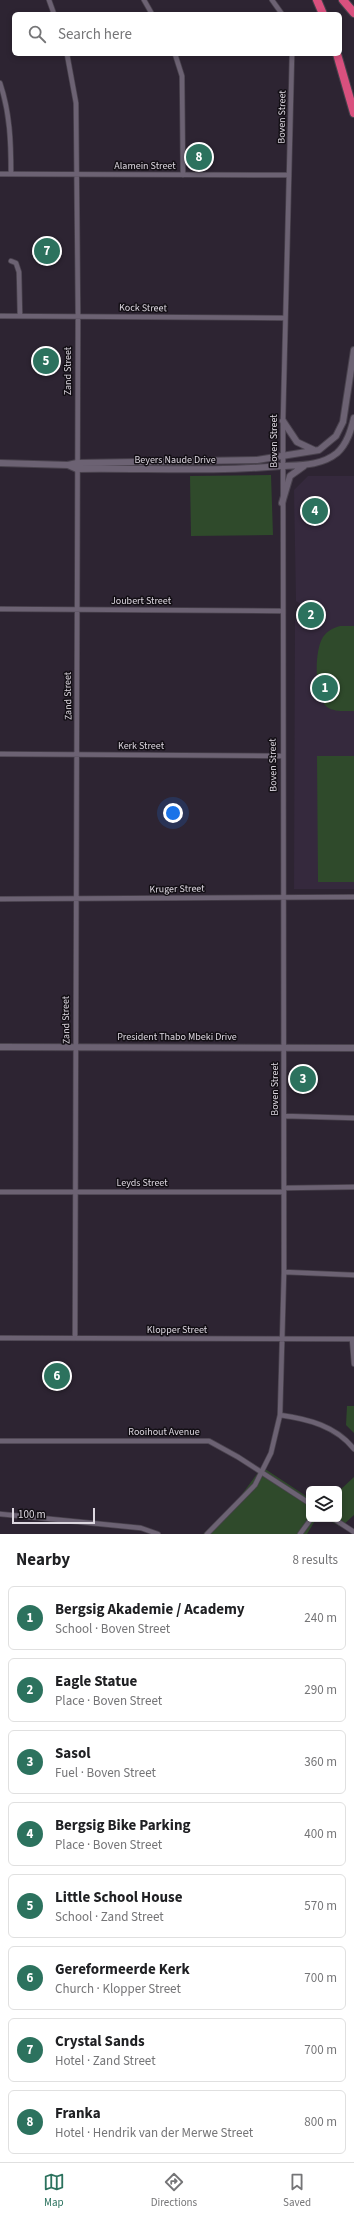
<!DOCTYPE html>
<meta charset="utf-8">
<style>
:root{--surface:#fff;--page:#f2f2f2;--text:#202124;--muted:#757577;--line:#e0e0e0;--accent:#2c725e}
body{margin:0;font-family:"Source Sans 3",sans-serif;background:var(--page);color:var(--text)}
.controls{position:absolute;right:12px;bottom:12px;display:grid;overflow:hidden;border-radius:6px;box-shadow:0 2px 6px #0003}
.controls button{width:36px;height:36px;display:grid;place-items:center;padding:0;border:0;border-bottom:1px solid var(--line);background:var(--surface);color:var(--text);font:20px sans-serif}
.scale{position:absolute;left:12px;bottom:10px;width:83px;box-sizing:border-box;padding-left:4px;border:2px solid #ddd7e0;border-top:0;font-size:11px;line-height:14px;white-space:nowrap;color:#ddd7e0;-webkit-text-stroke:3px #130f15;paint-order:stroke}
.you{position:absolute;left:173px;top:813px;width:14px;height:14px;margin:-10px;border:3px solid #fff;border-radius:50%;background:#1a73e8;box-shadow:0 0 0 6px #1a73e833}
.badge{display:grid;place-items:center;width:26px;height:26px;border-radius:50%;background:var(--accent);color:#fff;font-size:13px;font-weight:700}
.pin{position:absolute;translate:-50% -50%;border:2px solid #fff;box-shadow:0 1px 4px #0006}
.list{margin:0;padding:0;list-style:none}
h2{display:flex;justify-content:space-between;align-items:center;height:52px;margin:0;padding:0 16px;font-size:17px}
h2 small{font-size:13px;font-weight:400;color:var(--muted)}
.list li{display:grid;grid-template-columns:26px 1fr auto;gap:12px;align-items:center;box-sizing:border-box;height:64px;margin:0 8px 8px;padding:0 8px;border:1px solid var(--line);border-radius:6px}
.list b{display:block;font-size:15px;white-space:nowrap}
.list p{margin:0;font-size:13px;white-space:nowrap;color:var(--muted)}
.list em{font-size:13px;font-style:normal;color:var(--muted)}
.icon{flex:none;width:22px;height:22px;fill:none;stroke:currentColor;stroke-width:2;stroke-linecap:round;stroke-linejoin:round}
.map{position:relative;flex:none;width:354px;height:1534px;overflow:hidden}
.search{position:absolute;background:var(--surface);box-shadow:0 2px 6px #0003;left:12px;right:12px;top:12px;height:44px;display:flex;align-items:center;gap:10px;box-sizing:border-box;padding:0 14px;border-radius:6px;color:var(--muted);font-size:15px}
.sheet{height:628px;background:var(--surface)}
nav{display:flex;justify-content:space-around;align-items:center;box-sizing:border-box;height:56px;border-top:1px solid var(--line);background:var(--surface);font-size:11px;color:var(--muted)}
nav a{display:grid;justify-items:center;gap:2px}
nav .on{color:var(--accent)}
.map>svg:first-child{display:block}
</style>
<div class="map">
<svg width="354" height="1534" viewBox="0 0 354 1534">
<rect width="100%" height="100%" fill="#2d2432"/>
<path fill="#35293d" d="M308,476H354V889H294L295,620L301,616V604L296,601L294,490Z"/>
<path fill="#2f4a2b" d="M271,475L273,535L191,536L190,476Z
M340,626H354V711C345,711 334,712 327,707C314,696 314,651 323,637C327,631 333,628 340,626Z
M317,756H354V882H318Z
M347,1406H354V1433L346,1425Z
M262,1467L309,1498V1519H316L307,1534H203L240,1497Z
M354,1477V1515L341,1527L327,1519H339V1491Z"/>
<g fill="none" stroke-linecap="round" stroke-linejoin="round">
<g stroke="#49424d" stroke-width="6">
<path id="street" d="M49,0L54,14
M144,0L152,14
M272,0L282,14
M67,54L76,103L78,316L75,1338
M175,54L182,76L183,175
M0,83C10,113 11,142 11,174
M0,174L289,175
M11,261L16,263L19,272L20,316
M0,316L285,318
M0,609L283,611
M0,754L282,756
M0,899L354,897
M284,1116L354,1118
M284,1188L354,1187
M0,1192H284
M284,1272L354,1275
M0,1338L354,1339
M352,1339L354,1364
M280,1415C308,1419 336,1426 354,1449
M0,1441H209L238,1457L309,1503
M0,1514L141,1528L158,1534
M334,1519L354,1532
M207,1534L255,1485L271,1453L280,1415L284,1272L283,421L292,54
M300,1534L311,1519"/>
</g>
<g stroke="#49424d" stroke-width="8">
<path id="secondary" d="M283,421L297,442L314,450
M0,463L68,465L77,463L257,460L319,450L336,436L343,422L354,350
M68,465L77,469C145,468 213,472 281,466C300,465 321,466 337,453C347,444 351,430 354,418
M282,503L290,476L304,466
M0,1047L354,1048"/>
</g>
<g stroke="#49424d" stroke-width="10">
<path id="highway" d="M317,0L323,14
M343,0L354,13
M337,54L354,113"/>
</g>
<use href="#street" stroke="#6c6273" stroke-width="4.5"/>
<use href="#secondary" stroke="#6c6273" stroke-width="6"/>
<use href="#highway" stroke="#d9507e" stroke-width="8"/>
</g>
<g text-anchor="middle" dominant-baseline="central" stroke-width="3" stroke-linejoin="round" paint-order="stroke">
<g font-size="10" fill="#ddd7e0" stroke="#130f15">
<text transform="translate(282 117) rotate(-89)">Boven Street</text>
<text x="145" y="166">Alamein Street</text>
<text transform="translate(143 308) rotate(1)">Kock Street</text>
<text transform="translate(68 371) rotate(-90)">Zand Street</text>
<text transform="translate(274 441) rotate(-90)">Boven Street</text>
<text x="175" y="460">Beyers Naude Drive</text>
<text x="141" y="601">Joubert Street</text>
<text transform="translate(68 696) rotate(-91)">Zand Street</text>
<text x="141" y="746">Kerk Street</text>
<text transform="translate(273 765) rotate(-91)">Boven Street</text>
<text transform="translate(177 889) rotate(-1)">Kruger Street</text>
<text transform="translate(66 1020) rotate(-91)">Zand Street</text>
<text x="177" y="1037">President Thabo Mbeki Drive</text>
<text transform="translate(275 1089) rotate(-90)">Boven Street</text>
<text x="142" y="1183">Leyds Street</text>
<text x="177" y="1330">Klopper Street</text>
<text x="164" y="1432">Rooihout Avenue</text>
</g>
</g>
</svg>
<div class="controls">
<button><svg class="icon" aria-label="layers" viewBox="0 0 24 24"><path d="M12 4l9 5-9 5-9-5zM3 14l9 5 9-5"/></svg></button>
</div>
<div class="scale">100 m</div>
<div class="you"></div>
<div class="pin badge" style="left:325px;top:688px">1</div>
<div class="pin badge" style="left:311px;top:615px">2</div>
<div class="pin badge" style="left:303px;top:1079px">3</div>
<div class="pin badge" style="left:315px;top:511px">4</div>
<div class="pin badge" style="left:46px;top:361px">5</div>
<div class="pin badge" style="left:57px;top:1376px">6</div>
<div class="pin badge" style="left:47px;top:251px">7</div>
<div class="pin badge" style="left:199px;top:157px">8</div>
<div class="search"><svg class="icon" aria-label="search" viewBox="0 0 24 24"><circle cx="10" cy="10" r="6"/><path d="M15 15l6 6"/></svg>Search here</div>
</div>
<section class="sheet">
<h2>Nearby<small>8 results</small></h2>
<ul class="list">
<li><span class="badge">1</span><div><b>Bergsig Akademie / Academy</b><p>School · Boven Street</p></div><em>240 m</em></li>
<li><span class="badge">2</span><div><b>Eagle Statue</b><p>Place · Boven Street</p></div><em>290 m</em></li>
<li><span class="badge">3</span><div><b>Sasol</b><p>Fuel · Boven Street</p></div><em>360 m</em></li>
<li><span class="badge">4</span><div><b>Bergsig Bike Parking</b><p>Place · Boven Street</p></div><em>400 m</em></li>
<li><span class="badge">5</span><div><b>Little School House</b><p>School · Zand Street</p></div><em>570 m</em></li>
<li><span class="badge">6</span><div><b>Gereformeerde Kerk</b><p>Church · Klopper Street</p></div><em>700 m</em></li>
<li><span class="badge">7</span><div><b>Crystal Sands</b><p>Hotel · Zand Street</p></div><em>700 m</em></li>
<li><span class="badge">8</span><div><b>Franka</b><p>Hotel · Hendrik van der Merwe Street</p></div><em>800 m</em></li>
</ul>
</section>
<nav>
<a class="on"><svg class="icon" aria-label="map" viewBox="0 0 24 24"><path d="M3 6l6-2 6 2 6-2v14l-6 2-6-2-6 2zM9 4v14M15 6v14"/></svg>Map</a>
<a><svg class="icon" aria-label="directions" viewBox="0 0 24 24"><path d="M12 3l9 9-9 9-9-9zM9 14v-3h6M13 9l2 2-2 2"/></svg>Directions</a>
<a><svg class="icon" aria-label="saved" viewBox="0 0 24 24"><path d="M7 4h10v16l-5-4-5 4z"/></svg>Saved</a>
</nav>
